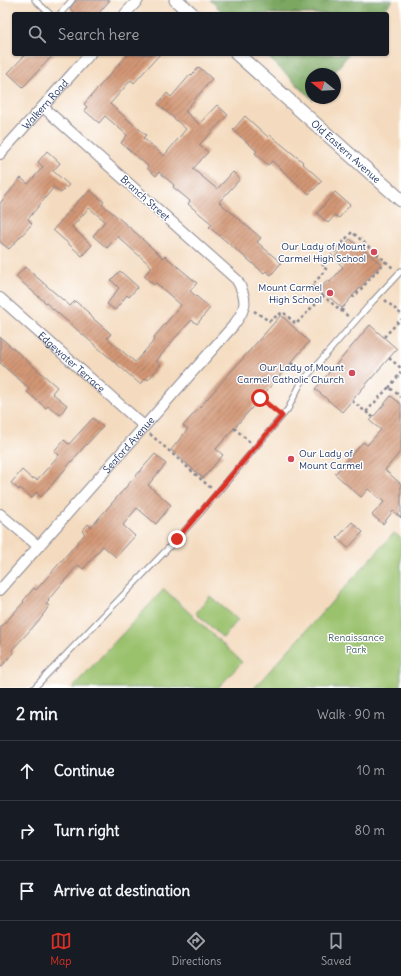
<!DOCTYPE html>
<meta charset="utf-8">
<style>
:root{--surface:#171b24;--page:#242831;--text:#f1f3f6;--muted:#9ea1a6;--line:#363941;--accent:#d93025}
body{margin:0;font-family:Delius,sans-serif;background:var(--page);color:var(--text)}
.compass{position:absolute;left:305px;top:68px;width:36px;height:36px;border-radius:50%;background:var(--surface);box-shadow:0 1px 3px #0004;rotate:288deg}
.stop{position:absolute;width:12px;height:12px;margin:-9px;border:3px solid #d93025;border-radius:50%;background:#fff}
.stop.end{background:#d93025;border-color:#fff;box-shadow:0 1px 4px #0008}
.list{margin:0;padding:0;list-style:none}
h2{display:flex;justify-content:space-between;align-items:center;height:52px;margin:0;padding:0 16px;font-size:17px}
h2 small{font-size:13px;font-weight:400;color:var(--muted)}
.list li{display:grid;grid-template-columns:26px 1fr auto;gap:12px;align-items:center;box-sizing:border-box;height:60px;padding:0 16px;border-top:1px solid var(--line)}
.list b{display:block;font-size:15px;white-space:nowrap}
.list em{font-size:13px;font-style:normal;color:var(--muted)}
.icon{flex:none;width:22px;height:22px;fill:none;stroke:currentColor;stroke-width:2;stroke-linecap:round;stroke-linejoin:round}
.map{position:relative;flex:none;width:401px;height:688px;overflow:hidden}
.search{position:absolute;background:var(--surface);box-shadow:0 1px 3px #0004;left:12px;right:12px;top:12px;height:44px;display:flex;align-items:center;gap:10px;box-sizing:border-box;padding:0 14px;border-radius:4px;color:var(--muted);font-size:15px}
.sheet{height:232px;background:var(--surface)}
nav{display:flex;justify-content:space-around;align-items:center;box-sizing:border-box;height:56px;border-top:1px solid var(--line);background:var(--surface);font-size:11px;color:var(--muted)}
nav a{display:grid;justify-items:center;gap:2px}
nav .on{color:var(--accent)}
.map>svg:first-child{display:block}
</style>
<div class="map">
<svg width="401" height="688" viewBox="0 0 401 688">
<defs>
<pattern id="forest-crowns" width="20" height="18" patternUnits="userSpaceOnUse"><rect width="20" height="18" fill="#7ba760"/><path d="M2 6a3 3 0 1 1 6 0M12 15a3 3 0 1 1 6 0" fill="none" stroke="#648852"/></pattern>
<pattern id="building-hatch" width="6" height="6" patternUnits="userSpaceOnUse"><rect width="6" height="6" fill="#d29675"/><path d="M-1 1l2-2M0 6l6-6M5 7l2-2" fill="none" stroke="#aa7b63"/></pattern>
</defs>
<rect width="100%" height="100%" fill="#fff"/>
<filter id="ink" filterUnits="userSpaceOnUse"><feTurbulence type="fractalNoise" baseFrequency=".025" numOctaves="2"/><feDisplacementMap in="SourceGraphic" scale="8" xChannelSelector="R" yChannelSelector="G"/><feConvolveMatrix kernelMatrix="1 2 1 2 8 2 1 2 1" color-interpolation-filters="sRGB"/></filter>
<filter id="wash" filterUnits="userSpaceOnUse"><feTurbulence type="fractalNoise" baseFrequency=".012" numOctaves="4" result="noise"/><feDisplacementMap in="SourceGraphic" scale="16" xChannelSelector="R" yChannelSelector="G"/><feGaussianBlur stdDeviation="0.9" result="paint"/><feColorMatrix in="noise" values="0 0 0 0 0 0 0 0 0 0 0 0 0 0 0 0 0 1.4 0 .05"/><feComposite in="paint" operator="in"/></filter>
<g filter="url(#wash)">
<rect width="100%" height="100%" fill="#f4dbbf"/>
<path fill="url(#forest-crowns)" stroke="#4b6b5f" d="M210,0H393L381,14H224Z
M265,54H349L333,74H311V98H314L313,100Z"/>
<path fill="#9ac16c" stroke="#5a7865" d="M394,533L401,538V688H254Z
M164,589L242,662L218,688H72Z
M210,596L238,620L223,638L196,613Z"/>
<g id="blocks">
<path fill="url(#building-hatch)" d="M76,0H110L98,14H76L70,9Z
M26,54H54L23,87L8,73Z
M128,54H160L134,83L131,80L110,104L146,135L143,138L164,156L186,129L158,104L167,93L171,97L191,74L192,75L199,67L212,79L185,111L199,124L217,105L228,115L199,145L208,152L193,169L217,189L233,172L240,179L219,202L261,238L257,242L281,263L271,275L266,271L264,273L209,227L212,224L188,204L190,201L173,187L174,185L159,172L156,176L147,168L148,166L121,143L127,135L105,116L99,123L84,110L87,107L84,104Z
M245,116L268,137L270,135L303,162L302,163L322,181L309,194L272,161L268,165L255,153L257,151L233,130Z
M47,151L60,163L53,171L69,185L61,193L54,187L28,219L32,224L9,249L0,242V203L21,178L28,184L43,167L38,162Z
M90,190L104,202L102,204L143,239H142L163,258L165,256L197,283L190,291L210,308L197,324L192,320L176,337L156,361L161,365L148,380L146,378L140,384L16,277L25,267L70,306L75,301L89,313L88,314L111,334L107,338L135,362L152,343L155,338L154,337L181,305L156,283L154,285L144,276L152,267L117,236L107,248L93,236L105,221L89,208L72,227L92,245L82,256L53,230L83,196L84,197Z
M335,192L350,205L339,218L335,215L328,223L317,213Z
M350,239L381,264L342,308L320,289L328,280L330,282L343,267L334,258Z
M120,271L138,287L129,297L127,295L115,310L107,304L119,288L111,280Z
M281,315L309,342L216,449L223,455L203,478L171,450L188,429L183,426Z
M370,325L397,349L342,412L315,389Z
M0,337L57,387L52,393L67,405L60,415L48,406L46,408L27,392L30,389L0,363Z
M391,396L401,404V451L385,470L401,484V518L393,511L383,524L372,515L384,502L368,489L361,497L335,474L363,442L367,445L381,430L370,421Z
M93,418L103,427L84,447L41,497L36,492L32,498L20,488L19,490L11,483L22,470L32,479L34,478L37,480L59,455L54,451L64,440L69,444Z
M155,454L166,464L148,485L171,505L156,524L137,508L123,525L135,536L116,557L103,546L83,569L78,565L48,600L49,601L46,604L49,606L42,616H43L12,650L14,652L0,668V628L24,602L23,601L34,588L36,590L85,534L82,531L88,524L91,527Z
M352,522L363,532L348,548L337,538Z"/>
</g>
</g>
<g filter="url(#ink)">
<use href="#blocks" fill-opacity="0" stroke="#88858e" stroke-width="1"/>
<g fill="none" stroke-linecap="round" stroke-linejoin="round">
<g stroke="#88858e" stroke-width="7">
<path id="service" d="M35,0L50,14
M60,14L72,0
M34,688L177,539L201,512L288,409L301,383L307,376L373,301L401,271"/>
</g>
<g stroke="#88858e" stroke-width="12">
<g id="minor">
<path d="M125,14L138,0"/>
<path id="s1" d="M0,154L90,54"/>
<path id="s2" d="M0,298L144,426"/>
<path d="M0,514L38,546"/>
<path id="s3" d="M0,590L233,326C247,308 248,300 237,280L43,107"/>
</g>
</g>
<g stroke="#88858e" stroke-width="15">
<g id="tertiary">
<path d="M176,0L192,14"/>
<path id="s4" d="M237,54L401,200"/>
</g>
</g>
<path stroke="#88858e" stroke-width="2.5" stroke-dasharray="3 3" stroke-linecap="butt" d="M323,296L312,286L326,269L322,266L352,232L393,268
M352,296L354,297L386,261
M385,300L401,314
M254,311L269,321L283,312L296,324L323,296L349,317
M341,311L345,307L344,306
M384,337L401,319
M389,358L401,368
M291,363L300,371
M389,388L401,372
M260,398L275,411
M352,401L366,412L389,387L401,397
M366,412L373,417
M234,428L250,442
M150,434L211,488"/>
<use href="#service" stroke="#fff" stroke-width="5"/>
<use href="#minor" stroke="#fff" stroke-width="10"/>
<use href="#tertiary" stroke="#fff" stroke-width="13"/>
</g>
</g>
<g fill="none" stroke-linecap="round" stroke-linejoin="round" filter="url(#ink)">
<path stroke="#d93025" stroke-width="5" d="M177,539L282,416L260,398"/>
</g>
<g fill="#d1495b" stroke="#fff" stroke-width="1.5">
<circle cx="374" cy="252" r="4"/>
<circle cx="330" cy="293" r="4"/>
<circle cx="352" cy="373" r="4"/>
<circle cx="291" cy="459" r="4"/>
</g>
<g text-anchor="middle" dominant-baseline="central" stroke-width="3" stroke-linejoin="round" paint-order="stroke">
<g font-size="10" fill="#1b2f5e" stroke="#fff">
<text stroke="none"><textPath href="#s1" startOffset="67">Walkern Road</textPath></text>
<text stroke="none"><textPath href="#s4" startOffset="146">Old Eastern Avenue</textPath></text>
<text transform="translate(145 198) rotate(42)">Branch Street</text>
<text stroke="none"><textPath href="#s2" startOffset="96">Edgewater Terrace</textPath></text>
<text stroke="none"><textPath href="#s3" startOffset="194">Seaford Avenue</textPath></text>
</g>
<g font-size="10" fill="#1b2f5e" stroke="#fff" text-anchor="end">
<text x="366" y="246">Our Lady of Mount<tspan x="366" dy="12">Carmel High School</tspan></text>
<text x="322" y="287">Mount Carmel<tspan x="322" dy="12">High School</tspan></text>
<text x="344" y="367">Our Lady of Mount<tspan x="344" dy="12">Carmel Catholic Church</tspan></text>
<text x="299" y="453" text-anchor="start">Our Lady of<tspan x="299" dy="12">Mount Carmel</tspan></text>
</g>
<g font-size="10" fill="#476263" stroke="#fff">
<text x="356" y="637">Renaissance<tspan x="356" dy="12">Park</tspan></text>
</g>
</g>
</svg>
<svg class="compass" viewBox="-18 -18 36 36"><path d="M0-13l5 13h-10z" fill="#e53935"/><path d="M0 13l5-13h-10z" fill="#9ea1a6"/></svg>
<div class="stop" style="left:260px;top:398px"></div>
<div class="stop end" style="left:177px;top:539px"></div>
<div class="search"><svg class="icon" aria-label="search" viewBox="0 0 24 24"><circle cx="10" cy="10" r="6"/><path d="M15 15l6 6"/></svg>Search here</div>
</div>
<section class="sheet">
<h2>2 min<small>Walk · 90 m</small></h2>
<ul class="list">
<li><svg class="icon" aria-label="ahead" viewBox="0 0 24 24"><path d="M12 20V5M6 11l6-6 6 6"/></svg><div><b>Continue</b></div><em>10 m</em></li>
<li><svg class="icon" aria-label="right" viewBox="0 0 24 24"><path d="M7 20v-9h11M14 6l5 5-5 5"/></svg><div><b>Turn right</b></div><em>80 m</em></li>
<li><svg class="icon" aria-label="arrive" viewBox="0 0 24 24"><path d="M6 21V4h12l-3 4 3 4H6"/></svg><div><b>Arrive at destination</b></div></li>
</ul>
</section>
<nav>
<a class="on"><svg class="icon" aria-label="map" viewBox="0 0 24 24"><path d="M3 6l6-2 6 2 6-2v14l-6 2-6-2-6 2zM9 4v14M15 6v14"/></svg>Map</a>
<a><svg class="icon" aria-label="directions" viewBox="0 0 24 24"><path d="M12 3l9 9-9 9-9-9zM9 14v-3h6M13 9l2 2-2 2"/></svg>Directions</a>
<a><svg class="icon" aria-label="saved" viewBox="0 0 24 24"><path d="M7 4h10v16l-5-4-5 4z"/></svg>Saved</a>
</nav>
